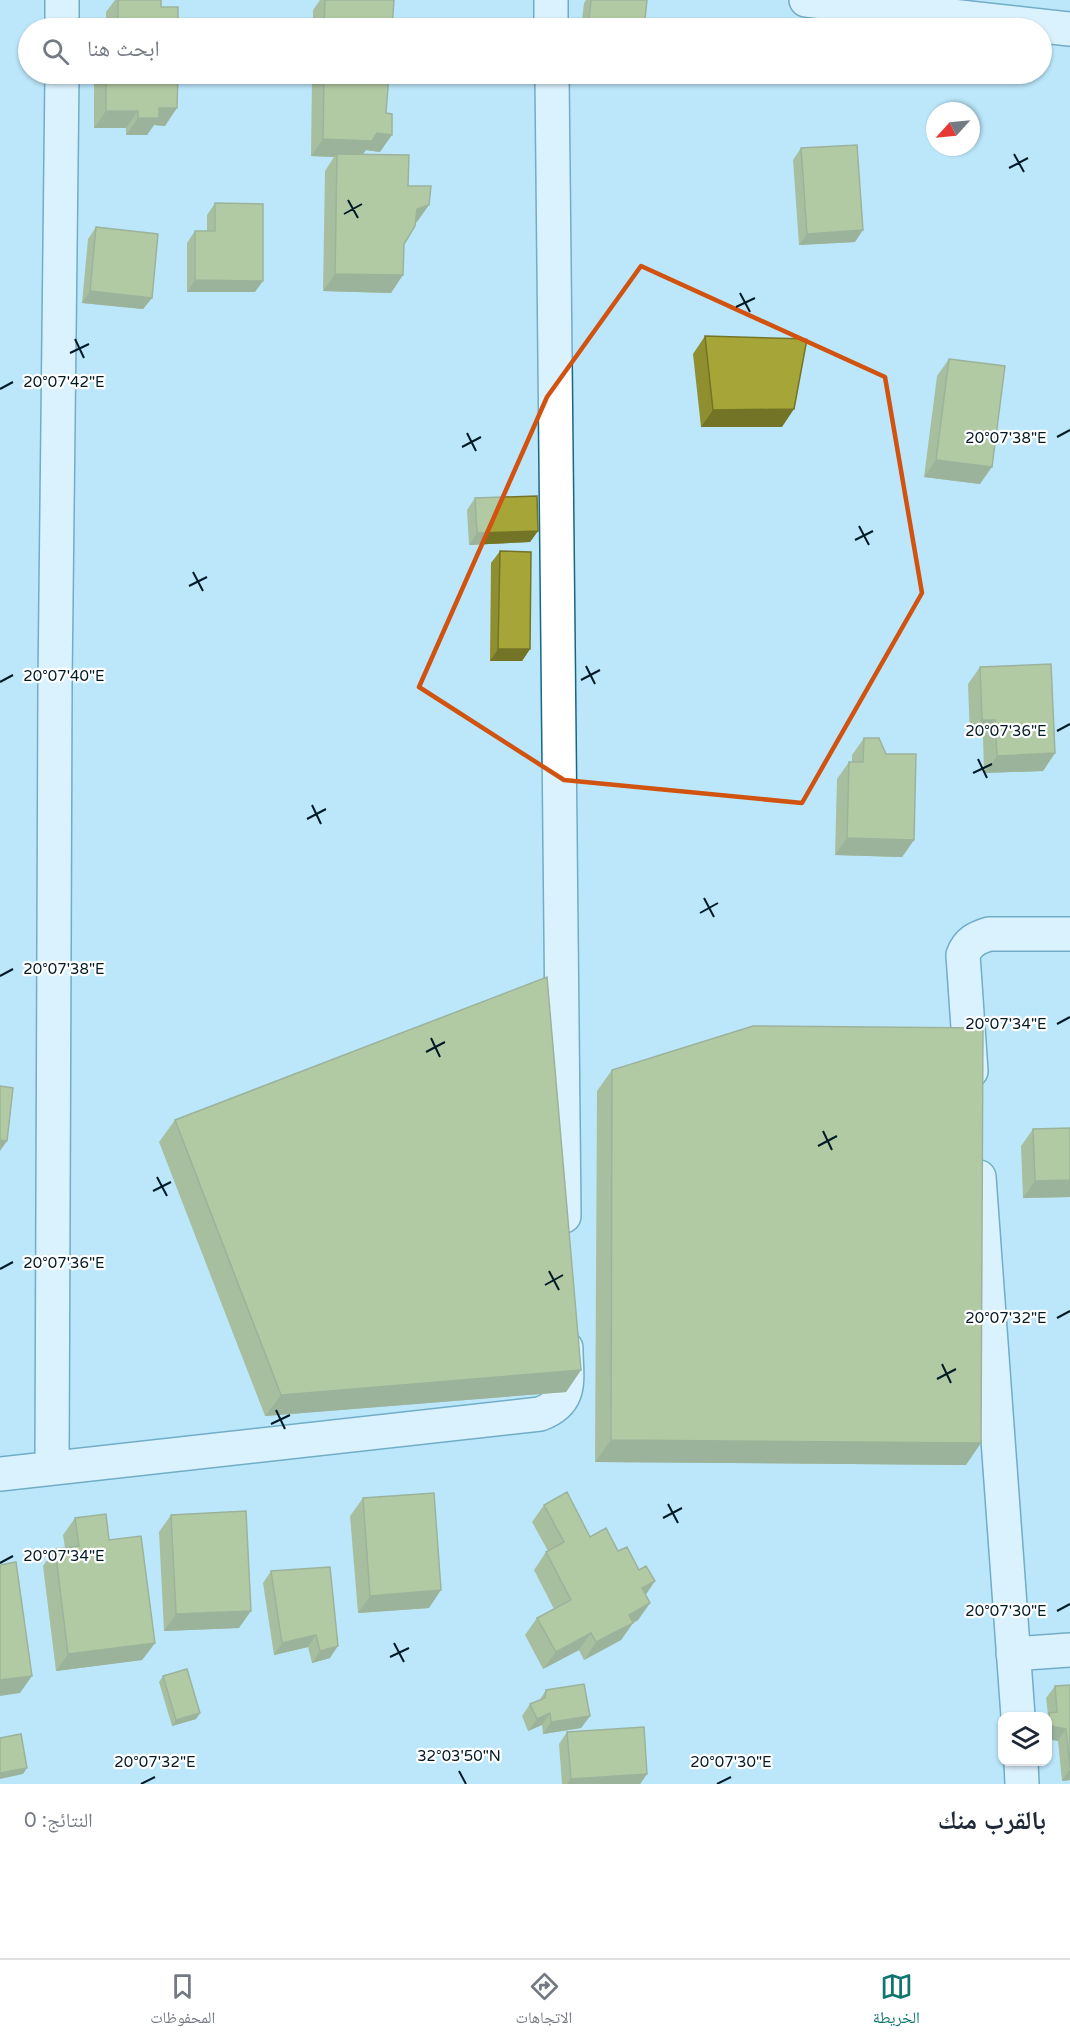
<!DOCTYPE html>
<html lang="ar">
<meta charset="utf-8">
<style>
:root{--surface:#fff;--page:#f6f6f7;--text:#1f2937;--muted:#747a83;--line:#e0e1e3;--accent:#0f766e}
body{margin:0;font-family:"Varela Round","Noto Naskh Arabic",sans-serif;background:var(--page);color:var(--text);direction:rtl}
.controls{position:absolute;right:18px;bottom:18px;display:grid;overflow:hidden;border-radius:12px;box-shadow:0 2px 4px #0004}
.controls button{width:54px;height:54px;display:grid;place-items:center;padding:0;border:0;border-bottom:2px solid var(--line);background:var(--surface);color:var(--text);font:30px sans-serif}
.compass{position:absolute;left:926px;top:102px;width:54px;height:54px;border-radius:50%;background:var(--surface);box-shadow:0 2px 4px #0004;rotate:243deg}
.list{margin:0;padding:0;list-style:none}
h2{display:flex;justify-content:space-between;align-items:center;height:78px;margin:0;padding:0 24px;font-size:26px}
h2 small{font-size:20px;font-weight:400;color:var(--muted)}
.icon{flex:none;width:33px;height:33px;fill:none;stroke:currentColor;stroke-width:2;stroke-linecap:round;stroke-linejoin:round}
.map{position:relative;flex:none;width:1070px;height:1784px;overflow:hidden;direction:ltr}
.search{position:absolute;background:var(--surface);box-shadow:0 2px 4px #0004;left:18px;right:18px;top:18px;height:66px;display:flex;align-items:center;gap:15px;box-sizing:border-box;padding:0 21px;border-radius:33px;color:var(--muted);font-size:22px}
.sheet{height:174px;background:var(--surface)}
nav{display:flex;justify-content:space-around;align-items:center;box-sizing:border-box;height:84px;border-top:2px solid var(--line);background:var(--surface);font-size:16px;color:var(--muted)}
nav a{display:grid;justify-items:center;gap:3px}
nav .on{color:var(--accent)}
.map>svg:first-child{display:block}
</style>
<div class="map">
<svg width="1070" height="1784" viewBox="0 0 1070 1784">
<rect width="100%" height="100%" fill="#bce7fb"/>
<g fill="none" stroke-linecap="round" stroke-linejoin="round">
<g stroke="#176685" stroke-width="36">
<path id="minor" d="M551,0V28
M806,0L1070,29
M62,28V0
M552,74L564,1216
M971,1071L963,955C968,942 976,938 989,934H1070
M979,1177L1018,1716
M52,1468L55,684L62,74
M0,1474L540,1414C574,1401 566,1379 566,1348
M1013,1654L1070,1650
M1021,1762L1022,1784"/>
</g>
<use href="#minor" stroke="#fff" stroke-width="33"/>
</g>
<path fill="#8f8f30" d="M115,0H161V7L178,28H106V12Z
M320,0H394L392,28H313V10Z
M586,0H647L644,28H581L584,3Z
M94,74H178L165,126L154,125L147,135H126V128H94Z
M312,74H389L380,152L366,150L363,154L408,186L417,222H415L404,244L391,293L323,291L325,171L334,157L311,156Z
M801,148L855,242L799,245L793,160Z
M215,203L255,292H187V243L195,231H207V215Z
M96,227L152,298L143,309L82,303L88,239Z
M705,336L782,427H701L693,354Z
M949,359L980,484L924,477L937,376Z
M475,498L538,531L530,542L469,545L467,510Z
M500,551L530,649L522,661H490L491,563Z
M980,667L1055,753L1043,771L984,773L983,737H970L968,684Z
M864,738L914,840L902,857L835,855L837,779L849,762H852V755Z
M612,1070L966,1465L595,1462L597,1091Z
M175,1120L581,1370L566,1392L265,1416L159,1142Z
M1070,1128V1197L1023,1198L1021,1146L1033,1129Z
M363,1498L429,1608L358,1613L350,1516Z
M544,1505L590,1537L618,1551L650,1603L638,1620L633,1623L621,1640L584,1660L579,1650L543,1669L525,1635L537,1618L554,1609L534,1570L546,1552L548,1551L532,1522Z
M171,1515L239,1628L164,1631L159,1532Z
M75,1518L109,1540L155,1643L142,1660L56,1671L43,1566L55,1549L65,1548L63,1535Z
M330,1567V1658L312,1663L308,1647L274,1655L263,1583L271,1571Z
M163,1676L200,1713L196,1719L172,1726L159,1682Z
M1070,1685V1780L1062,1781L1058,1741L1047,1739V1716H1046L1048,1714L1046,1698L1055,1686Z
M546,1690L590,1716L581,1728L543,1734L542,1725L528,1731L522,1716L530,1704L539,1701Z
M567,1732L647,1774L640,1784H562L559,1744Z"/>
<path fill="#747427" d="M159,108H177L165,126L154,125L147,135H126L138,118Z
M106,111H138L126,128H94Z
M377,133L392,135L380,152L366,150L360,158L337,154L334,157L311,156L323,139Z
M429,205L417,222L405,226L417,209Z
M863,230L855,242L799,245L807,234Z
M335,274L403,275L391,293L323,291Z
M195,280L263,281L255,292H187Z
M90,291L152,298L143,309L82,303Z
M794,409L782,427H701L713,410Z
M936,460L992,467L980,484L924,477Z
M538,531L530,542L469,545L477,533Z
M498,649H530L522,661H490Z
M982,720H995L983,737H970Z
M1055,753L1043,771L984,773L997,756Z
M847,838L914,840L902,857L835,855Z
M0,1140L7,1141L0,1151Z
M1070,1180V1197L1023,1198L1035,1181Z
M581,1370L566,1392L265,1416L281,1395Z
M611,1440L981,1443L966,1465L595,1462Z
M655,1581L643,1599L642,1588Z
M441,1590L429,1608L358,1613L370,1596Z
M650,1603L638,1620L633,1623L621,1640L584,1660L596,1642L629,1615Z
M251,1611L239,1628L164,1631L176,1614Z
M591,1633L579,1650L543,1669L556,1652Z
M316,1635L308,1647L274,1655L282,1643Z
M155,1643L142,1660L56,1671L68,1654Z
M338,1646L330,1658L312,1663L320,1651Z
M32,1676L20,1693L0,1696V1680Z
M200,1713L196,1719L172,1726L176,1720Z
M550,1713L542,1725L528,1731L537,1719Z
M590,1716L581,1728L543,1734L551,1722Z
M1050,1726L1066,1729L1058,1741L1047,1739V1730Z
M27,1768L23,1774L0,1779V1773Z
M1070,1769V1780L1062,1781Z
M647,1774L640,1784H567L571,1779Z"/>
<path fill="#a6a638" stroke="#747427" stroke-width="1.5" d="M118,0H161V7H178V28H118Z
M325,0H394L392,28H324Z
M591,0H647L644,28H588Z
M106,74H178L177,108H159V118H138V111H106Z
M324,74H389L386,113L392,114V135L377,133L372,141L323,139Z
M857,145L863,230L807,234L801,148Z
M337,154L409,155L408,186H431L429,205L417,209L415,226L404,244L403,275L335,274Z
M215,203L263,204V281L195,280V231H215Z
M96,227L158,234L152,298L90,291Z
M705,336L807,339L794,409L713,410Z
M949,359L1005,366L992,467L936,460Z
M537,496L538,531L477,533L475,498Z
M500,551L531,552L530,649H498Z
M1051,664L1055,753L997,756L995,720H982L980,667Z
M864,738H879L886,754H916L914,840L847,838L849,762H863Z
M547,977L581,1370L281,1395L175,1120Z
M753,1026L983,1028L981,1443L611,1440L612,1070Z
M0,1086L13,1088L7,1141L0,1140Z
M1070,1128V1180L1035,1181L1033,1129Z
M567,1492L590,1537L606,1528L618,1551L627,1547L639,1570L646,1566L655,1581L642,1588L650,1603L629,1615L633,1623L596,1642L591,1633L556,1652L537,1618L571,1600L546,1552L564,1542L544,1505Z
M434,1493L441,1590L370,1596L363,1498Z
M246,1511L251,1611L176,1614L171,1515Z
M106,1514L109,1540L141,1536L155,1643L68,1654L55,1549L79,1546L75,1518Z
M16,1562L32,1676L0,1680V1565Z
M330,1567L338,1646L320,1651L316,1635L282,1643L271,1571Z
M187,1669L200,1713L176,1720L163,1676Z
M584,1684L590,1716L551,1722L550,1713L537,1719L530,1704L545,1698L546,1690Z
M1070,1685V1769L1066,1729L1050,1726L1049,1713L1057,1712L1055,1686Z
M644,1727L647,1774L571,1779L567,1732Z
M21,1734L27,1768L0,1773V1738Z"/>
<path d="M0 0H1070V1784H0ZM641,266L885,377L922,593L802,803L564,780L419,687L547,397Z" fill="#bce7fb" fill-opacity=".55" fill-rule="evenodd"/>
<path fill="none" stroke="#d1530f" stroke-width="4.5" stroke-linejoin="round" d="M641,266L885,377L922,593L802,803L564,780L419,687L547,397Z"/>
<path fill="none" stroke="#001a26" stroke-width="2" d="M1014,154L1024,172M1009,168L1028,158M348,200L358,218M344,214L362,204M740,293L750,312M736,307L755,298M75,339L84,358M70,353L89,344M0,389L13,382M467,433L476,451M1057,437L1070,430M462,447L481,437M859,526L869,545M855,540L873,531M193,572L203,591M189,586L207,577M586,666L595,684M581,680L600,670M0,682L13,675M1057,731L1070,724M978,759L987,778M973,773L992,764M312,805L321,824M307,819L326,809M704,898L714,917M700,913L718,903M0,976L13,969M1057,1024L1070,1017M431,1038L440,1057M426,1052L445,1042M823,1131L832,1150M818,1146L837,1136M157,1177L167,1196M153,1191L171,1182M0,1269L13,1262M549,1271L559,1290M545,1285L563,1275M1057,1318L1070,1311M942,1364L951,1383M937,1379L956,1369M276,1410L285,1429M271,1424L290,1415M668,1504L678,1523M663,1518L682,1508M0,1563L13,1556M1057,1611L1070,1604M394,1643L404,1662M390,1657L409,1648M459,1771L466,1784M141,1784L155,1777M717,1784L731,1777"/>
<g font-size="15" text-anchor="middle" fill="#001a26" stroke="#fff" stroke-width="4.5" stroke-linejoin="round" paint-order="stroke">
<text x="64" y="387">20°07'42"E</text>
<text x="1006" y="443">20°07'38"E</text>
<text x="64" y="681">20°07'40"E</text>
<text x="1006" y="736">20°07'36"E</text>
<text x="64" y="974">20°07'38"E</text>
<text x="1006" y="1029">20°07'34"E</text>
<text x="64" y="1268">20°07'36"E</text>
<text x="1006" y="1323">20°07'32"E</text>
<text x="64" y="1561">20°07'34"E</text>
<text x="1006" y="1616">20°07'30"E</text>
<text x="459" y="1761">32°03'50"N</text>
<text x="155" y="1767">20°07'32"E</text>
<text x="731" y="1767">20°07'30"E</text>
</g>
</svg>
<div class="controls">
<button><svg class="icon" aria-label="layers" viewBox="0 0 24 24"><path d="M12 4l9 5-9 5-9-5zM3 14l9 5 9-5"/></svg></button>
</div>
<svg class="compass" viewBox="-18 -18 36 36"><path d="M0-13l5 13h-10z" fill="#e53935"/><path d="M0 13l5-13h-10z" fill="#747a83"/></svg>
<div class="search"><svg class="icon" aria-label="search" viewBox="0 0 24 24"><circle cx="10" cy="10" r="6"/><path d="M15 15l6 6"/></svg>ابحث هنا</div>
</div>
<section class="sheet">
<h2>بالقرب منك<small>النتائج: 0</small></h2>
<ul class="list">
</ul>
</section>
<nav>
<a class="on"><svg class="icon" aria-label="map" viewBox="0 0 24 24"><path d="M3 6l6-2 6 2 6-2v14l-6 2-6-2-6 2zM9 4v14M15 6v14"/></svg>الخريطة</a>
<a><svg class="icon" aria-label="directions" viewBox="0 0 24 24"><path d="M12 3l9 9-9 9-9-9zM9 14v-3h6M13 9l2 2-2 2"/></svg>الاتجاهات</a>
<a><svg class="icon" aria-label="saved" viewBox="0 0 24 24"><path d="M7 4h10v16l-5-4-5 4z"/></svg>المحفوظات</a>
</nav>
